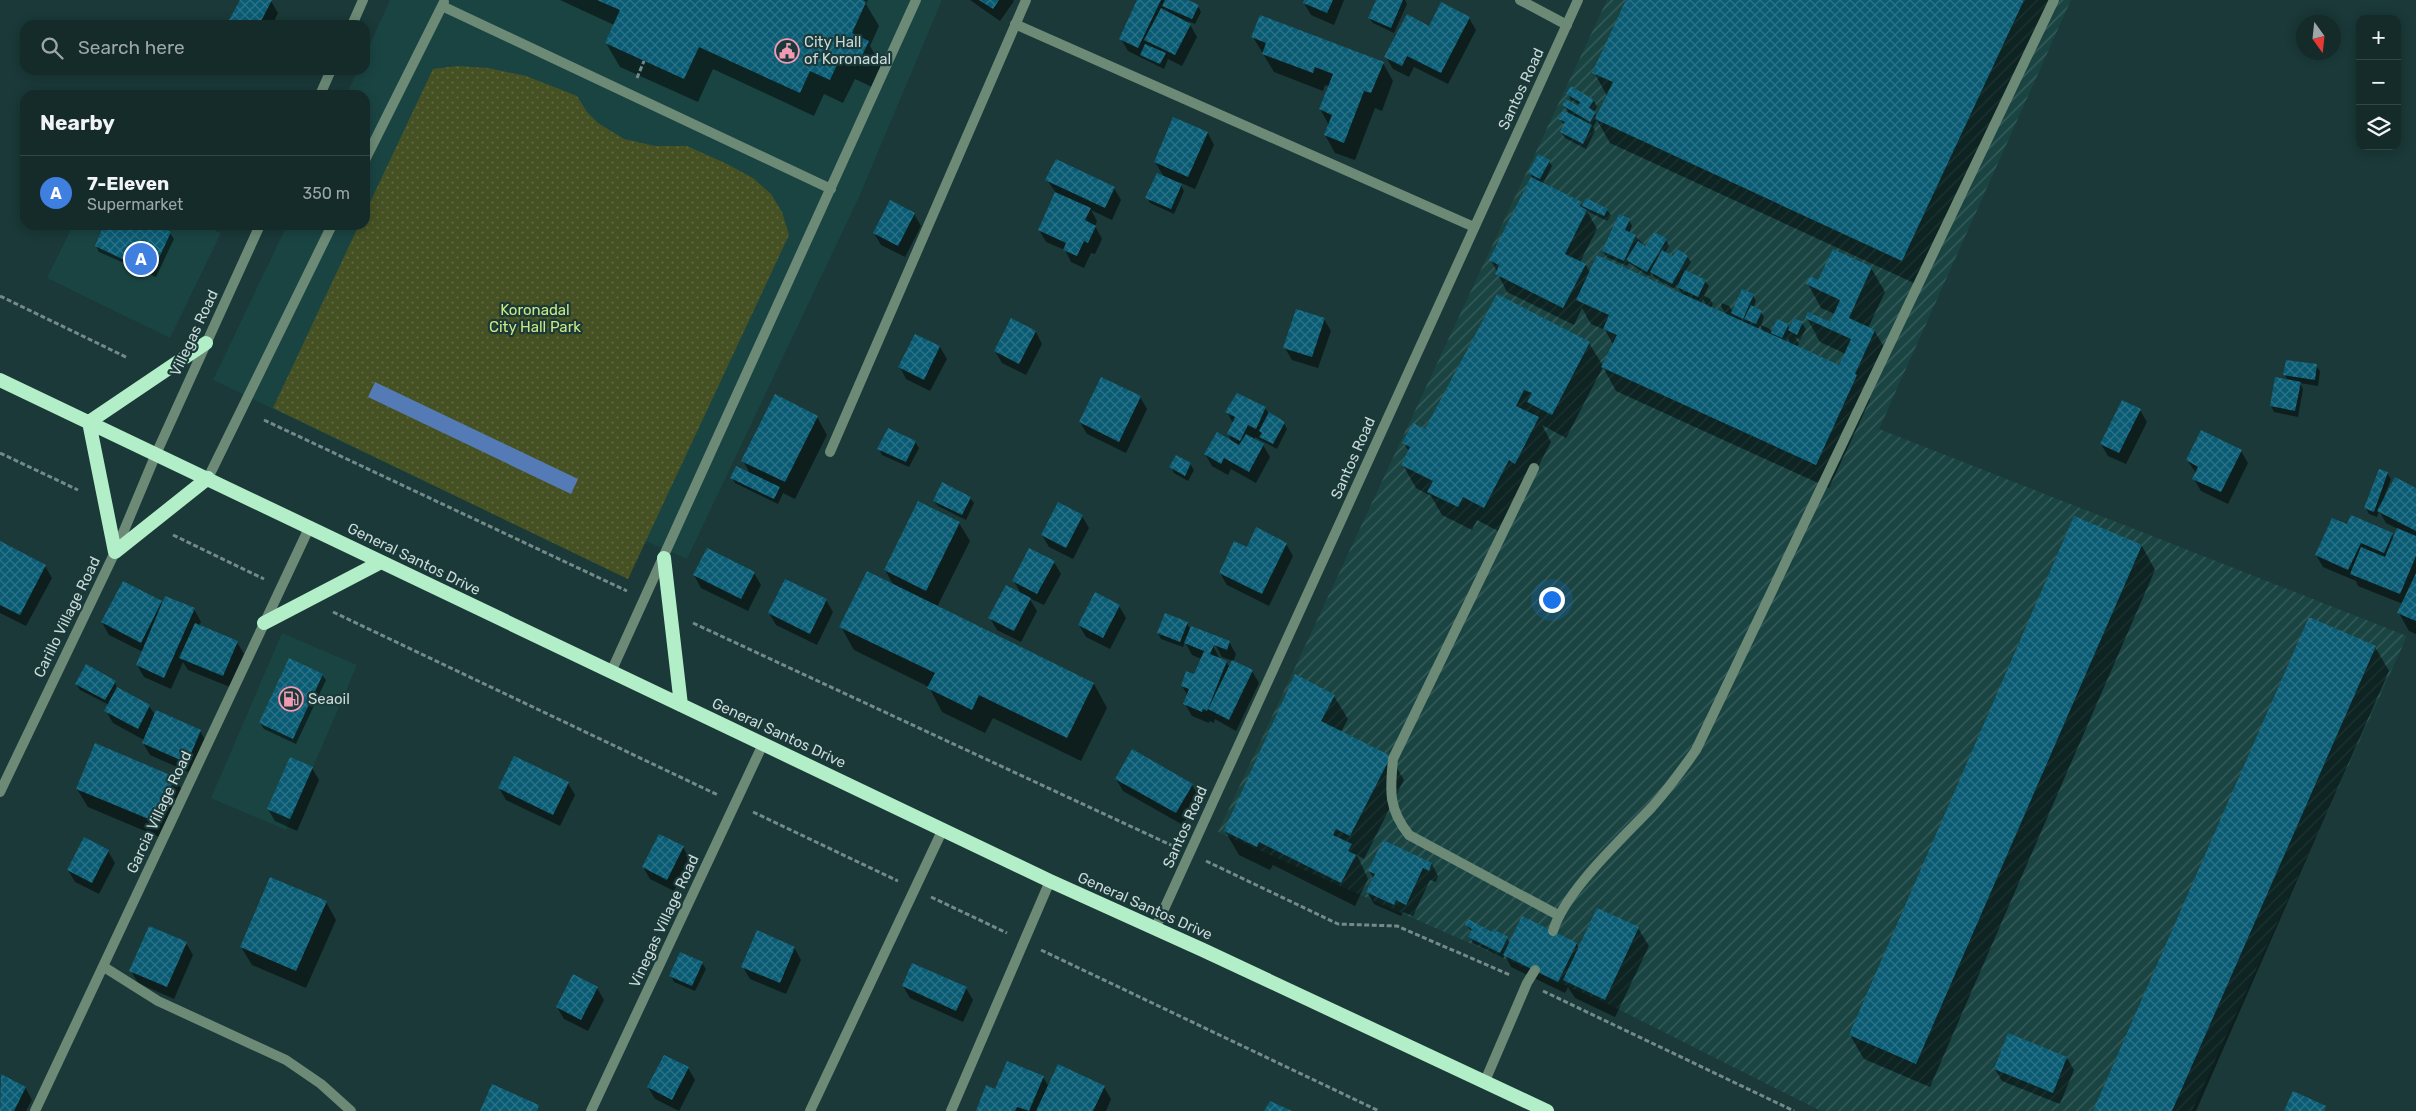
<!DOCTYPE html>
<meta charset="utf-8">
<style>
:root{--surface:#142b2a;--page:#213736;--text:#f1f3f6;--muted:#9da7a8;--line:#334747;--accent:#95b2f1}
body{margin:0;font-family:Rubik,sans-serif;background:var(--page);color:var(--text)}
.controls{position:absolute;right:15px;top:15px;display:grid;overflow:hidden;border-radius:10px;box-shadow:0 2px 12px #0003}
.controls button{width:45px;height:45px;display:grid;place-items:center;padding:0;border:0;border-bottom:1px solid var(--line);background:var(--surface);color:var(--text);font:25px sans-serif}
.compass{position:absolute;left:2296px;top:15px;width:45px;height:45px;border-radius:50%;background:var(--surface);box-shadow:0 2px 12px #0003;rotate:165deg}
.you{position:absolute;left:1551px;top:599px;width:18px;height:18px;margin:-12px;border:4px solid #fff;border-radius:50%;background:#1a73e8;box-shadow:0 0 0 8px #1a73e833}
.badge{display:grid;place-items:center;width:32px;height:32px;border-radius:50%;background:var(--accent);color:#fff;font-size:16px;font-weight:700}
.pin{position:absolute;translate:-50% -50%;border:2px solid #fff;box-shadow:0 1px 5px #0006}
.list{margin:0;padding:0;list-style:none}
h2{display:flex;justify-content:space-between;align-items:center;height:65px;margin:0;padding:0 20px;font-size:21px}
h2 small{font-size:16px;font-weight:400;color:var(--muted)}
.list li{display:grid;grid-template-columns:32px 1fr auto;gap:15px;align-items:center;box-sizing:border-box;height:75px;padding:0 20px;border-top:1px solid var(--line)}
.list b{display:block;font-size:19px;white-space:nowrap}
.list p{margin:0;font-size:16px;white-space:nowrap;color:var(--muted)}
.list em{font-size:16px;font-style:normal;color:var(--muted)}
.icon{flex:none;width:28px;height:28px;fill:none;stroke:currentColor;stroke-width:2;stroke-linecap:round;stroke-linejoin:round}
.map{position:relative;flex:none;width:2416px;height:1111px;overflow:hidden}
.search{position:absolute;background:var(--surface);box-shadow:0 2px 12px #0003;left:20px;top:20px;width:350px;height:55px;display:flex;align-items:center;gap:12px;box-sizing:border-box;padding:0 18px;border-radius:15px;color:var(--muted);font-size:19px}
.panel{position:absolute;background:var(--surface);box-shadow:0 2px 12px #0003;left:20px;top:90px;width:350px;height:140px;border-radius:15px}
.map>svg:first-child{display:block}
</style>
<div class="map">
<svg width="2416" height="1111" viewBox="0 0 2416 1111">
<defs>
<pattern id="industrial-furrows" width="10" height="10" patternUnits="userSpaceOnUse" patternTransform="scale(1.25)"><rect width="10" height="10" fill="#1a4442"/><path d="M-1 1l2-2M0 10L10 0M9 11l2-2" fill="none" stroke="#3a5e5d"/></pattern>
<pattern id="park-dots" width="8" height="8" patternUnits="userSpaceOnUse" patternTransform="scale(1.25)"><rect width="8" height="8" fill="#455123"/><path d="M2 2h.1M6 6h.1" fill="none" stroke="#5e6942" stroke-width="1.8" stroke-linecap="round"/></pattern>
<pattern id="building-cross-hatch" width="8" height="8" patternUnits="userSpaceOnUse" patternTransform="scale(1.25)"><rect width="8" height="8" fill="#0a5c74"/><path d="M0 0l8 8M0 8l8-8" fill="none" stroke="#2c7387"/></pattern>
</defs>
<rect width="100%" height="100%" fill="#1a3938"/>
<path fill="#1a4442" d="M390,0H942L859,197L687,559L646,541L628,579L213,380L287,225H365V95H346L358,70H365V55Z
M73,225H203L221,233L170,338L47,278Z
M282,633L357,665L286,830L211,798Z"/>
<path fill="url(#industrial-furrows)" d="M1607,0H2071L1879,429L2407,636L2192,1111H1821L1610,1005L1218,832Z"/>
<path fill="url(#park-dots)" d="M457,66L488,68L526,76L577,96L587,112L598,123L624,139L655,146H687L725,163L753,178L771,194L782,212L789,235L628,579L273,408L359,225H365V213L433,69Z"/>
<path fill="#547bb5" d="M375,382L578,479L571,494L368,397Z"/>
<path fill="#0007" fill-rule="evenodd" d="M241,0L271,1L278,13L272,25H234L231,20Z
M560,0H868L866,4L879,26L870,46L882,66L872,87L855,79L843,103L824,94L814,116L713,69L698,102L620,67L606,43L614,25Z
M970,0H1013L1014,1L1000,21Z
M1139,0H1185L1198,6L1201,12L1195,24L1188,21L1197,37L1182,66L1168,59L1164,69L1128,51L1121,39Z
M1305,0H1344L1334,25L1311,15L1304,3Z
M1377,0H1405L1407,4L1394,33L1373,23L1369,18Z
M1628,0H2049L1916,284L1610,143L1597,120L1593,127L1595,131L1586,149L1565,138L1561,132L1565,125L1559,119L1569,114L1564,105L1579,107L1580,105L1571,100L1568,94L1571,88L1594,101L1597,107L1594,112L1597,117L1607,96L1594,72Z
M1469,18L1476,30L1448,84L1414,67L1409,77L1393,69L1386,57L1430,27Z
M1253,37L1383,63L1393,81L1382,111L1375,108L1355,160L1335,153L1325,135L1329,125L1320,109L1329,86L1325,85L1323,91L1274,72Z
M1174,119L1208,133L1214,145L1195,189L1179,182L1184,191L1174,214L1150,203L1147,197L1164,177L1155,162Z
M1549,161L1552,166L1543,184L1581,203L1583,206L1607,210L1611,215L1607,221L1587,211L1597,229L1580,262L1585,264L1590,273L1683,296L1677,285L1675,289L1655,278L1652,274L1650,277L1629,263L1627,266L1607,257L1603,251L1629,220L1632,226L1629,233L1635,236L1646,247L1666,240L1669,246L1665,253L1674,258L1687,256L1691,262L1685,271L1705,281L1709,286L1704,296L1710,299L1713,304L1711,308L1726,315L1721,306L1722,303L1729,306L1733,312L1753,295L1756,301L1753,308L1761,312L1764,317L1761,325L1770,329L1772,333L1788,325L1790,329L1802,323L1806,329L1800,340L1795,337L1799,344L1797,347L1840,367L1846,354L1820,342L1807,318L1831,323L1835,314L1821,308L1808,284L1871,268L1885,292L1868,328L1874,330L1888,354L1869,397L1870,400L1829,488L1616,391L1603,367L1566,438L1542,425L1551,442L1528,486L1523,483L1498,531L1477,520L1472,530L1442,515L1431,496L1416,488L1403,465L1409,452L1404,443L1589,343L1603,366L1613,344L1605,330L1591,324L1582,308L1574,325L1507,292L1491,260L1532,178L1530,173ZM1703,299L1707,306L1701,303ZM1760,325L1764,333L1758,330ZM1788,338L1791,345L1786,342Z
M1047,180L1114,188L1121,200L1112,220L1091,210L1097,221L1095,226L1102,239L1095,254L1091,253L1084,268L1071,262L1065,250L1046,242L1039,230L1056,193Z
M914,214L921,226L905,257L881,245L874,233Z
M106,225H152L170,233L174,239L156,277L99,252L96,246Z
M1324,319L1331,331L1318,368L1292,360L1285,348Z
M1036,332L1042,344L1026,375L1002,363L995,351Z
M916,335L940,347L947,359L930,391L906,379L900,367Z
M2316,366L2320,371L2318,386L2300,383L2303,389L2298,417L2274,412L2271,406L2288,381L2285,375Z
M1140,397L1147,409L1126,453L1087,434L1080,422Z
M1265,408L1269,414L1284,423L1287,429L1277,449L1255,437L1254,440L1263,445L1270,457L1256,483L1231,469L1228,475L1212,466L1205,454L1232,442L1228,434L1233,423L1227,412Z
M2140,410L2147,422L2126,464L2108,456L2101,444Z
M817,417L827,435L795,499L783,493L778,504L735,483L732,478L750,474L743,460Z
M915,442L919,448L909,467L882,455L879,449Z
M2241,451L2248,463L2228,504L2201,491L2194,479L2196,473L2187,460Z
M1190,464L1194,470L1188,481L1174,473L1171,467Z
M2387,473L2391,479L2384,497L2416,489V634L2409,631L2399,613L2403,604L2358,586L2356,581L2323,567L2316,555L2347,526L2392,534L2394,539L2398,529L2386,523L2379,511L2377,517L2369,514L2366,508Z
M970,498L974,503L966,520L938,506L934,501Z
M1082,516L1089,528L1073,559L1049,547L1042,535Z
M2075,518L2142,546L2155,570L1930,1087L1864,1059L1850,1035Z
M959,523L970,541L937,607L1094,684L1107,708L1081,761L993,718L985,733L942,712L929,687L854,650L841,627L894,586L885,570Z
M0,543L45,566L52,578L26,626L0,613Z
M1286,544L1293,556L1269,606L1227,585L1220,573L1248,548Z
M1054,562L1061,574L1044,605L1029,598L1037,611L1021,642L997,630L990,618L1021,594L1014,581Z
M754,573L761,585L748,611L701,588L694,575Z
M826,600L833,612L817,645L776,625L769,613Z
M161,602L163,605L194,609L201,622L199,626L237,642L244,654L230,687L188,670L183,662L171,689L144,677L137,665L143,652L109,635L102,622Z
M1119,606L1126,618L1110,649L1086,637L1079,625Z
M1187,623L1190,629L1229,642L1236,654L1233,662L1252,671L1259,683L1236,731L1215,719L1214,723L1209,721V723L1192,716L1185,704L1188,696L1182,686L1195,675L1202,659L1192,655L1185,642L1183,647L1161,639L1158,633ZM1212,644H1215L1222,657L1233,661L1230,668L1226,662L1220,659Z
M2375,647L2389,671L2196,1111H2094Z
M322,675L326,680L296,744L264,729L260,723Z
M115,682L117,689L149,706L155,715L200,731L207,743L193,774L150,755L143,743L144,740L113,723L106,711L109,705L80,690L76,684Z
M1334,696L1348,719L1341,732L1390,757L1404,780L1364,859L1357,855L1368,879L1355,906L1273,865L1270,870L1239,855L1225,831Z
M312,768L319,780L297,831L275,821L268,809Z
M175,778L185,796L166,840L88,807L77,789Z
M1116,779L1192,785L1199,797L1183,825L1123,791Z
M568,783L575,795L560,826L506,800L499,788Z
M683,847L690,860L674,891L650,879L643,867Z
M108,851L115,863L99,894L75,882L68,870Z
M1432,864L1438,876L1436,882L1430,880L1413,916L1403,912L1401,916L1374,904L1367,892L1374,879L1369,871Z
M326,902L336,920L306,988L252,965L241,947Z
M1466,925L1507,938L1510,943L1577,944L1579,948L1638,928L1649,946L1615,1017L1575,998L1568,987L1565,993L1511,967L1505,955L1503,958L1473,943L1470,937L1472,932Z
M186,943L193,955L174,999L138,983L131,971Z
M794,947L801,960L786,994L750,979L743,967Z
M702,963L706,969L695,991L674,982L671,976Z
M903,986L966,988L973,1000L963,1022L910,998Z
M597,988L604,1000L588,1031L564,1019L557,1007Z
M2009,1035L2067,1058L2074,1070L2060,1104L2002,1081L1995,1069Z
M688,1068L695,1080L679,1111L655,1099L648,1087Z
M2,1075L25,1087L32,1100L26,1111H0Z
M1043,1077L1049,1087H1104L1111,1099L1106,1111H977L996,1091Z"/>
<path fill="url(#building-cross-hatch)" d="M240,0H272L259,25H239L229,20Z
M597,0H863L866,2L852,33L869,41L858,64L841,56L830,80L810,71L800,93L699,47L684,79L605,43L620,10Z
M979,0H999L993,9Z
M1137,0H1161L1138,48L1119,39Z
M1165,0H1188L1199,5L1192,19L1162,6Z
M1304,0H1333L1327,13L1303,3Z
M1376,0H1403L1391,28L1368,18Z
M1626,0H2024L1902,261L1595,119L1613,82L1592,73Z
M1441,2L1470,17L1441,73L1407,56L1402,66L1384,57L1407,14L1429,26Z
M1161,8L1191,24L1175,55L1144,40Z
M1260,15L1384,62L1371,93L1364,91L1344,143L1324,135L1332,115L1319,109L1333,74L1315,67L1313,73L1262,54L1266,43L1251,37Z
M1145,44L1166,53L1160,64L1140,55Z
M1571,86L1594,100L1589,108L1596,112L1590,122L1562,105L1566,99L1578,106L1580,102L1566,94Z
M1563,110L1592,125L1583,144L1560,132L1565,122L1558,119Z
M1173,117L1208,132L1188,177L1154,162Z
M1538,154L1550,160L1540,179L1528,173Z
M1056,159L1115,187L1105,208L1045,180Z
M1157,173L1182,184L1171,209L1145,198Z
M1531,177L1582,202L1580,206L1587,210L1565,254L1586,264L1563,308L1495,274L1499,265L1489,260Z
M1055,192L1091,208L1085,220L1096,226L1088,243L1084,241L1077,256L1063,250L1066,243L1038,230Z
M1586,198L1608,209L1604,216L1582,206Z
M890,200L915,213L898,246L873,233Z
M1619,214L1630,219L1625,230L1636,235L1624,261L1602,251Z
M104,225H156L171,232L152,273L95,246Z
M1654,232L1667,239L1647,272L1626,260L1638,241L1645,246Z
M1677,249L1688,256L1672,284L1650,272L1662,250L1673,256Z
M1833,249L1872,267L1849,318L1875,330L1855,374L1857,375L1816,465L1601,367L1617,335L1603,329L1609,315L1576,300L1597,255L1839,365L1851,339L1805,318L1808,312L1830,322L1840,300L1806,284L1810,276L1818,280Z
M1685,270L1706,280L1698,297L1677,287Z
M1742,289L1754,294L1743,319L1731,313Z
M1497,294L1590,342L1552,415L1527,402L1532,393L1524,390L1516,406L1539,417L1515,464L1509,460L1484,508L1463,497L1458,507L1427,492L1433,481L1401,465L1410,447L1402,443L1413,423L1425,429Z
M1751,305L1762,311L1756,324L1744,319Z
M1296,309L1325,318L1312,357L1283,348Z
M1011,318L1036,331L1019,364L994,351Z
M1794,318L1803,322L1797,335L1788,330Z
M1777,319L1789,324L1782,338L1771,333Z
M915,334L940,346L924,380L898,367Z
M2286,360L2317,364L2315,380L2283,375Z
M1101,377L1141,396L1119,442L1079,422Z
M2275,377L2301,382L2295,411L2270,406Z
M1237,393L1266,407L1256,429L1248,425L1240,441L1227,434L1235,417L1225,412Z
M775,394L818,416L785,482L741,461Z
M2122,400L2141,409L2119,453L2100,444Z
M1269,412L1285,422L1273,444L1259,437L1262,433L1259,431Z
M888,428L916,441L906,462L877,449Z
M2201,430L2242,450L2221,492L2192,479L2198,467L2186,460Z
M1217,432L1239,445L1246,434L1264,444L1249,472L1224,458L1221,464L1204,454Z
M1176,455L1191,463L1185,476L1169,467Z
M736,466L780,487L774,499L730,478Z
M2379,469L2388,472L2374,512L2364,508Z
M2395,477L2416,488V531L2377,511Z
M942,482L971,497L962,515L933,501Z
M918,501L960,522L926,591L884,570Z
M1058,502L1083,515L1066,548L1041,535Z
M2351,515L2393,533L2384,553L2361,543L2348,570L2315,555L2332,518L2347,524Z
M2074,516L2142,545L1916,1064L1849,1035Z
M1256,527L1287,543L1262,594L1219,573L1234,541L1247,547Z
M2397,528L2416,536V556L2400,594L2350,574L2361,547L2385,557Z
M0,541L46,565L20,615L0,605Z
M707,548L755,572L741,599L693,575Z
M1029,548L1055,561L1037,594L1012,581Z
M867,571L1094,683L1067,738L979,695L972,710L927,688L935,673L839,627Z
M2416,573V621L2397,613Z
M785,579L827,599L810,634L768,613Z
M123,581L162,601L141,643L101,622Z
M1006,585L1031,598L1014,631L988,618Z
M1095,592L1120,605L1103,638L1078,625Z
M165,596L195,608L164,678L136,665Z
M1165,613L1188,622L1180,642L1157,633Z
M2309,617L2376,646L2172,1111H2093Z
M195,623L238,641L223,676L179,658Z
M1191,626L1230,641L1227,650L1214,645L1210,654L1227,661L1207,711L1203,709L1202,712L1183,704L1189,689L1181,686L1186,671L1194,674L1204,651L1184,643Z
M289,658L323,674L293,739L259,723Z
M1232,660L1253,670L1229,720L1208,709Z
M86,664L116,681L105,700L75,684Z
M1295,674L1335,695L1321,721L1391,756L1350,836L1336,829L1333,835L1352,844L1348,851L1356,855L1341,883L1259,842L1257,847L1224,831Z
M117,687L150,705L138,729L104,711Z
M156,710L201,730L187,763L142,743Z
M95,743L175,777L156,822L76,789Z
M1132,749L1193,784L1176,813L1115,779Z
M514,756L569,782L553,815L498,788Z
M290,757L313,767L290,819L267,809Z
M659,834L684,846L667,880L642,867Z
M84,837L109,850L92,883L67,870Z
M1383,840L1432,863L1429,871L1423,868L1406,905L1396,900L1394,905L1366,892L1375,874L1368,871Z
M270,877L327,901L296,971L240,947Z
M1597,908L1639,927L1605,1000L1563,980Z
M1522,916L1577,943L1558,982L1503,955Z
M1468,919L1492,932L1493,929L1508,937L1500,953L1468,937L1472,929L1465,925Z
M149,926L187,942L167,987L129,971Z
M757,930L795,947L780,983L741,967Z
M680,952L703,962L692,986L669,976Z
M912,963L967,987L956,1011L902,986Z
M573,974L598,987L581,1020L556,1007Z
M2008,1033L2067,1057L2053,1093L1994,1069Z
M664,1055L689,1067L672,1100L647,1087Z
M1007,1061L1044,1076L1029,1111L1017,1107L1015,1111H976L986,1085L995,1089Z
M1058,1064L1105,1086L1093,1111H1036Z
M1,1074L26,1087L14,1111H0Z
M492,1084L539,1105L537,1111H480Z
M2293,1091L2326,1106L2324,1111H2284Z
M1270,1101L1292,1111H1264Z"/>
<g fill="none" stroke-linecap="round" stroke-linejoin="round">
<path stroke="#738a89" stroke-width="3" stroke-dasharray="5 2.5" stroke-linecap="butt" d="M637,78L644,61
M0,296L128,358
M264,420L627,591
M0,453L78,490
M173,535L264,579
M333,612L718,795
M693,623L1173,846
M753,812L898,881
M1206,861L1338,924L1397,926L1510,975
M931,897L1007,933
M1041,950L1379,1111
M1543,991L1794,1111"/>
<path stroke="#6c8a76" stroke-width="10" d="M1534,468L1393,759C1390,790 1388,809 1409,835L1558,915
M1553,931C1565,891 1622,839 1652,807C1668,789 1682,770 1696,750L2054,0
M1485,1081L1527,983L1535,970
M810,1111L943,829
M951,1111L1050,881"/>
<path stroke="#6c8a76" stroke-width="10" d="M1520,0L1567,25
M442,6L831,189
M1015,24L1474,227
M352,25L363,0
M320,95L331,70
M365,160L444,2
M830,452L1026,0
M208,478L332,225
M611,672L916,0
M0,792L115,552L156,454L260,225
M104,967L158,1001L286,1060L321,1084L351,1111
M35,1111L310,526
M591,1111L763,744"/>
<path stroke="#6c8a76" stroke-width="10" d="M1155,929L1578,0"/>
<path stroke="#b2efc8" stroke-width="14" d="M0,380L1050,881L1203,950L1547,1111
M89,422L115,552L208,478
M89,422L206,343
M664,558L681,705
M264,623L381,562"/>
</g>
<defs>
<g id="civic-ring" transform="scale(1.25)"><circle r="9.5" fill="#1a3938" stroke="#f19ab4" stroke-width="1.5"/><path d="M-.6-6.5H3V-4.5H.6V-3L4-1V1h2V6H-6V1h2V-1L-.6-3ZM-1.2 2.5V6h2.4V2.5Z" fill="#f19ab4"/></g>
<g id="fuel-ring" transform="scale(1.25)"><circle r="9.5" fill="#1a3938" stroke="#f19ab4" stroke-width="1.5"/><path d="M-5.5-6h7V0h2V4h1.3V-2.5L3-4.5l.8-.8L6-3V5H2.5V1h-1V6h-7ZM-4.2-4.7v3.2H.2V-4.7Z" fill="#f19ab4"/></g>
</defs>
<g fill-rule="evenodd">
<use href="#civic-ring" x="787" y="51"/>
<use href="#fuel-ring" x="291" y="699"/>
</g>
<g text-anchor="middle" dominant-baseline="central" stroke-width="4.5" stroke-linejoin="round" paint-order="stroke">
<g font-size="15" fill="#c9dad9" stroke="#1a3938" text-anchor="start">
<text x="804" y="42">City Hall<tspan x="804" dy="17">of Koronadal</tspan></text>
<text x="308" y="699">Seaoil</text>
</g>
<g font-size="15" fill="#c9dad9" stroke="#1a3938">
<text transform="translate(1521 89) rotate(-65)">Santos Road</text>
<text transform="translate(194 333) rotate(-65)">Villegas Road</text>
<text transform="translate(1353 458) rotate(-66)">Santos Road</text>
<text transform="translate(414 559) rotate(26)">General Santos Drive</text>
<text transform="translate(67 617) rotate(-64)">Carillo Village Road</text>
<text transform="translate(779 733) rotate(25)">General Santos Drive</text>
<text transform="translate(159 812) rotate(-65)">Garcia Village Road</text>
<text transform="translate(1185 827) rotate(-66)">Santos Road</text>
<text transform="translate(1145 906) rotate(24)">General Santos Drive</text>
<text transform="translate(664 921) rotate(-65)">Vinegas Village Road</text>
</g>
<g font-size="15" fill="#cbe884" stroke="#1a3938">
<text x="535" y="310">Koronadal<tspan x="535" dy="17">City Hall Park</tspan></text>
</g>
</g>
</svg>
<div class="controls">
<button>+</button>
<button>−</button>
<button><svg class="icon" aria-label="layers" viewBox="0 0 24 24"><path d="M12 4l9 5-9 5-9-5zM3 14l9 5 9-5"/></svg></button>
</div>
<svg class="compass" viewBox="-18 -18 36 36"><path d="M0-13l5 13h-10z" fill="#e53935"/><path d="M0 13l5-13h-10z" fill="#9da7a8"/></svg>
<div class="you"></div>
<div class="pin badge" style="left:141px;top:259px;background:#3f7fe0">A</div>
<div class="search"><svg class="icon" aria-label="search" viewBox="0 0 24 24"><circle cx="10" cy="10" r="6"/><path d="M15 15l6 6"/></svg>Search here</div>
<section class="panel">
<h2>Nearby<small></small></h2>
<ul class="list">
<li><span class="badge" style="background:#3f7fe0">A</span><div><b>7-Eleven</b><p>Supermarket</p></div><em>350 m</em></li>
</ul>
</section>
</div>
